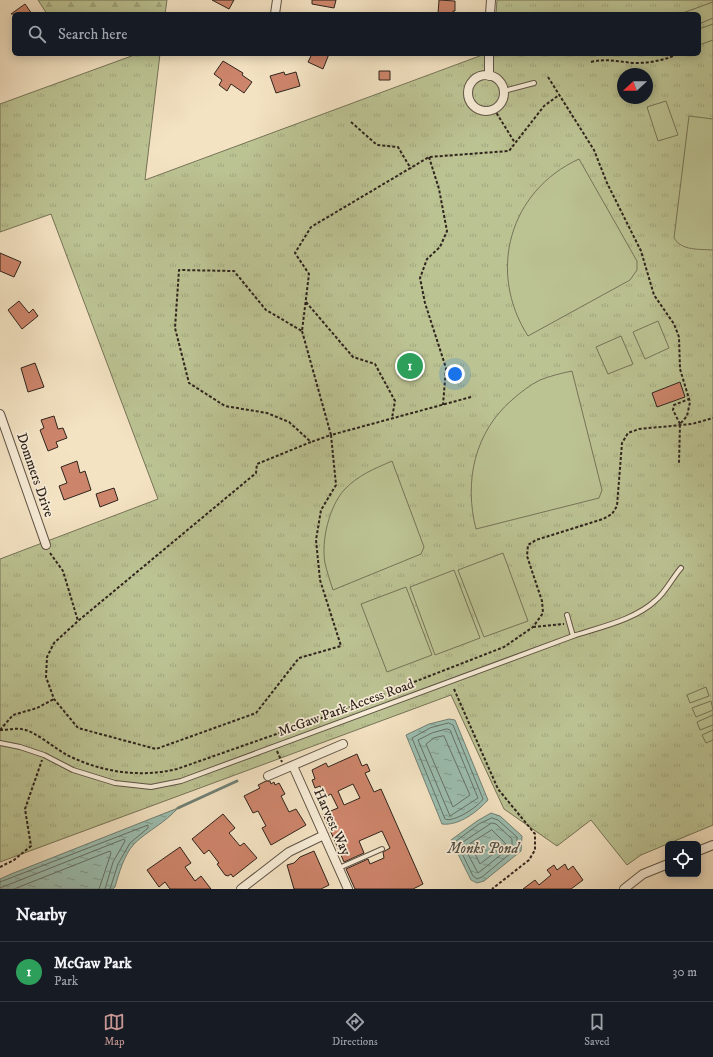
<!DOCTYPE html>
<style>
:root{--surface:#171b24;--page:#242831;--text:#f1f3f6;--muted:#9ea1a6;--line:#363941;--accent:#c59692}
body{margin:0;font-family:"IM FELL DW Pica",serif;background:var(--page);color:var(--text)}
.controls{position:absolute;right:12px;bottom:12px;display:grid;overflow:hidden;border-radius:6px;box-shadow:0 2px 10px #0003}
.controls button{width:36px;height:36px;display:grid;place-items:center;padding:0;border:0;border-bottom:1px solid var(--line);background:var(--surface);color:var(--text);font:20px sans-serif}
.compass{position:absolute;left:617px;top:68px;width:36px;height:36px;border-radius:50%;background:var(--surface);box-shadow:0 2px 10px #0003;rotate:249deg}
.you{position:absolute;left:455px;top:374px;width:14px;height:14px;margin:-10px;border:3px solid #fff;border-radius:50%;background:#1a73e8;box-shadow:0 0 0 6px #1a73e833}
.badge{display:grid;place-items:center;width:26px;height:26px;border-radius:50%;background:var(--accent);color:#fff;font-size:13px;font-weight:700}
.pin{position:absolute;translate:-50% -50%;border:2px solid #fff;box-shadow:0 1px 4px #0006}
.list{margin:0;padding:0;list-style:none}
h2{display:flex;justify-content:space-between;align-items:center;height:52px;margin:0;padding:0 16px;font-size:17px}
h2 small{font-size:13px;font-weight:400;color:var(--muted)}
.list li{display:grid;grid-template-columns:26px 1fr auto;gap:12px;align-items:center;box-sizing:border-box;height:60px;padding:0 16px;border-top:1px solid var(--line)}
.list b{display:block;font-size:15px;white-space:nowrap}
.list p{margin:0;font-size:13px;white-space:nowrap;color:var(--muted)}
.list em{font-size:13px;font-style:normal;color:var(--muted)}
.icon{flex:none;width:22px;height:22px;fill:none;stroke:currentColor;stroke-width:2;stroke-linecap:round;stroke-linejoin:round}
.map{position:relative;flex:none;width:713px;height:889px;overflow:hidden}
.search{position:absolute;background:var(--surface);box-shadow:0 2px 10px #0003;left:12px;right:12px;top:12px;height:44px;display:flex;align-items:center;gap:10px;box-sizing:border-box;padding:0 14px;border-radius:6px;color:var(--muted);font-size:15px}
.sheet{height:112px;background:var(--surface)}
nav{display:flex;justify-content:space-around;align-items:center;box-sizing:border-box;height:56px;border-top:1px solid var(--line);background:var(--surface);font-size:11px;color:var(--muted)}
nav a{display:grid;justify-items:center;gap:2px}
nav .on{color:var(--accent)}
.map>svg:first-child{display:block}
</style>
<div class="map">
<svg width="713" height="889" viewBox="0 0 713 889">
<defs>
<pattern id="forest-firs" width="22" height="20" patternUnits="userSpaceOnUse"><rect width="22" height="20" fill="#bcc393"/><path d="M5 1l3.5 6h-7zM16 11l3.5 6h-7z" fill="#a2a77e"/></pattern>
<pattern id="park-tufts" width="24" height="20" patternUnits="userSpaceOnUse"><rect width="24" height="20" fill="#bcc393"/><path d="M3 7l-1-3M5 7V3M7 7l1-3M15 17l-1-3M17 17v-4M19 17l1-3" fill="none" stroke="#a2a77e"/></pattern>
<pattern id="water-ripples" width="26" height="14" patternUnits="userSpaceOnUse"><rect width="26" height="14" fill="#9cbeb0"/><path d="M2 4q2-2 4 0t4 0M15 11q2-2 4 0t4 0" fill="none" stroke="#809a8f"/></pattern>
</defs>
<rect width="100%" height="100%" fill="#f4e3c3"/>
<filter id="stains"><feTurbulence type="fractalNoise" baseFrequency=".005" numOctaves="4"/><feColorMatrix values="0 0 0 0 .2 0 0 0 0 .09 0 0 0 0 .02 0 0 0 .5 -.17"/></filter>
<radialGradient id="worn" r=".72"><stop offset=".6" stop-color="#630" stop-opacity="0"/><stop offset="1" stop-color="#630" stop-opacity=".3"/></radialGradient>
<path fill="url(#forest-firs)" stroke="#767458" d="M38,0H167L165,14H47Z"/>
<path fill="url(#park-tufts)" stroke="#767458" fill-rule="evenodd" d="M497,0H713V825L641,855L627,865L591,820L557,846L504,809L451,695L0,862V559L158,499L51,214L0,232V104L137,54H160L145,180L485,54H699V14H496ZM623,74H647V98H623Z"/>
<path fill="#bcc393" stroke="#767458" d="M713,2V18L699,24V14H680Z
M713,24V40L699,45V29Z
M666,101L678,135L658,141L647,107Z
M689,116L713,119V250C699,249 682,251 674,238Z
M579,159L637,261V270L630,280L528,336C487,272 509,191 579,159Z
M658,321L669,348L645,359L633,332Z
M621,336L633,364L608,374L596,347Z
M572,371L602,490L599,498L476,529C464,482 474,432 513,399C521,392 530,385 540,380C550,376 562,373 572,371Z
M392,461L424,547L421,554L333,590C330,581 327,572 325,563C321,541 329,507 344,490C358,475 374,469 392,461Z
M503,553L528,621L484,637L458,570Z
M454,570L480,638L435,655L410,587Z
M406,587L432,655L387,672L361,604Z
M706,687L709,696L690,703L687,695Z
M711,701L713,710L696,717L692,708Z
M713,715V725L700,730L697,722Z
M713,730V740L706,743L702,735Z"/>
<path fill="url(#water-ripples)" stroke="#708075" d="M449,719L455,720L488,800C477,812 459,826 442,824L406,735L429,724Z
M178,808C165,823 147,831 134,844C124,855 119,873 115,887L113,889H0V879L11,874Z
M491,813L500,816L522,836L521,851L484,881L477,883L471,880L451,840L477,821Z"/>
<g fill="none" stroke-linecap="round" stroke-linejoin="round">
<path stroke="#667166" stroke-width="1" d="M449,723L453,725L483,799C478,807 453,823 445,819L412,738L430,728Z
M447,729L450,730L478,798L450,816L418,740L432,733Z
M444,736L470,795L453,807L426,744L434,738Z
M492,818L498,820L517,837V848L482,877L477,879L473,876L456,841L479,824Z
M492,823L496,824L512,839V846L478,873L462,843Z
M492,830L506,844L480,864L470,844Z
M0,882L148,825V828L130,843L118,864L110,889
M0,888L124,839L125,841L113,862L105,889
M14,889L110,851L111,853L99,889"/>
<path stroke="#708075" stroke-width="3" d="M178,808L237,781"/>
</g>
<path fill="#cd856b" stroke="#2f241d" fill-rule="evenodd" d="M212,0H234L229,9Z
M312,0H336L334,8L312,4Z
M439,0L455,1V11H453V14H438Z
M25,4L32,14H11Z
M312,54H329L323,69L308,62Z
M223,61L243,73L242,75L252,82L244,93L231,84L227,91L219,85L222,80L214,74Z
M379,71H390V80H379Z
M284,72L285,75L296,72L300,86L276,93L270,76Z
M0,253L21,262L14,277L0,271Z
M19,301L29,313L33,309L38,316L22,329L8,310Z
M35,363L44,387L28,392L21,368Z
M680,382L685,397L657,407L652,393Z
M54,416L58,429L63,428L67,438L56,442L58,447L48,451L40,430L44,428L41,420Z
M77,461L80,473L85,471L91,490L64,500L59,486L67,483L61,467Z
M114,488L118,500L100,507L96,494Z
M357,754L362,766L367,764L370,771L365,773L374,792L381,789L423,884L413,889H355L346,869L368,859L370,864L384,858L383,852L390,848L382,831L359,841L364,853L344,862L323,814L338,808L331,794L325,797L320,786L315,788L312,780L315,779L312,770L326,763L328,767ZM353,784L360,798L344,805L338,791Z
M266,781H270L271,784L274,782L275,785L279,783L285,794L281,796L289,812L296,809L306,825L271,845L262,828L266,826L258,811L253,813L244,796L260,788L258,785Z
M223,814L235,828L229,833L240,846L244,843L257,858L233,877L231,874L228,876L225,875L217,864L219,863L209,850L204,854L192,839Z
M180,847L191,863L185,867L195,881L201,876L211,889H170L165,882L159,887L147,870Z
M314,851L329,885L321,889H294L287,865L294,863L300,857Z
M565,864L568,870L573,866L583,880L571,889H523L535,880L539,885L551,875L547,870L554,865L557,870Z"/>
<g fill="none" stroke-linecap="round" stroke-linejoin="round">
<g stroke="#605446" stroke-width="6">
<path id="service" d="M504,91L534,83
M567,615L573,636
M0,743L20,747L44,755L73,770L115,783L151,787L181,781L573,636C600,627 635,620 656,600C665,593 673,577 681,568
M339,868L382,849"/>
</g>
<g stroke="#605446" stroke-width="10">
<path id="minor" d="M275,14L277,0
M490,14L491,0
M489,54V76
M468 93a18 18 0 1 1 36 0a18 18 0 1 1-36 0Z
M0,414L46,545
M293,766L348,889
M268,776L343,744
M698,851L713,845
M241,889L289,852L324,835
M624,889L643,874L668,864"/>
</g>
<path stroke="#2f241d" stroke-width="2" stroke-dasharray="3 2" stroke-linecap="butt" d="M591,62C607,58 619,62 635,63C650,63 665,60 678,54
M548,77L594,150L607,183L641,251L654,295L674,324L679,337L680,369L690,402L687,416L680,424L679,463
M494,109L515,143
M351,122L377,145L398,147L411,169
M429,157L439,189L447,231L440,247L427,259L420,278L425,303L446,368L443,405
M306,302L353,357L375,364L395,401L392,418
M302,331L331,435L311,442
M471,397L331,435L336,485L321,510L316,540L320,580L341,646L299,658L256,713L156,749L78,728L54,699L46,677L47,657L54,643L78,621L256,473L257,464L311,442L289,422L267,413L225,406L189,383L175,328L179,270L234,271L266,310L302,331L309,274L295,253L311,227L429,157L509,151L544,106L559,95
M680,424L673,410L674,405L689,399
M50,553L63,571L78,621
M533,627L564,624
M454,689L498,789L535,834V850L529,860L492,889
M0,730C7,730 15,728 21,729C34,730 54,748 67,755C101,772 139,778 177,769L319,719L504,647L533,627L543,613L542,601L527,556L528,545L536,540L603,519L612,514L617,506L622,443L628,433L639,429L692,424L713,418
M0,730L13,715L37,708L54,699
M277,751L282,762
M0,867L14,860L31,846L25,809L42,760"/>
<use href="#service" stroke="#f8edd8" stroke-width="4"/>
<use href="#minor" stroke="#f8edd8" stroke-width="8"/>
</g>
<g text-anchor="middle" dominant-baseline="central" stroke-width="3.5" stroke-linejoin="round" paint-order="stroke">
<g font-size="14" fill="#2f241d" stroke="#f8edd8">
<text transform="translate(35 475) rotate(71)">Dommers Drive</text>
<text transform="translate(346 708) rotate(-20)">McGaw Park Access Road</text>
<text transform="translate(332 822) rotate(66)">Harvest Way</text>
</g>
<g font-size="15" font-style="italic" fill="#505249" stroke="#f8edd8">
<text x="483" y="848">Monks Pond</text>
</g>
</g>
<rect width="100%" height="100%" filter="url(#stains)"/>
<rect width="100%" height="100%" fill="url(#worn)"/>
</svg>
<div class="controls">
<button><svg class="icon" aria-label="locate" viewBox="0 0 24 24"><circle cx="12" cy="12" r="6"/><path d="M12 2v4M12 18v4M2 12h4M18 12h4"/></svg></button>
</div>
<svg class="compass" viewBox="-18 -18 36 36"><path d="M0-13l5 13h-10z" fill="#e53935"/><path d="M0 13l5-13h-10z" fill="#9ea1a6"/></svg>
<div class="you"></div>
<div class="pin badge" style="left:410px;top:366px;background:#2e9e5b">1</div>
<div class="search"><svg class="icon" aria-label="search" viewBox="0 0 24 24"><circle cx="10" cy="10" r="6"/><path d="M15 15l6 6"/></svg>Search here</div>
</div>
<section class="sheet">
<h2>Nearby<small></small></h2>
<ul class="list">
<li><span class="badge" style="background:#2e9e5b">1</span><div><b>McGaw Park</b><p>Park</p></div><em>30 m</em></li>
</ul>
</section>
<nav>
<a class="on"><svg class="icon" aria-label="map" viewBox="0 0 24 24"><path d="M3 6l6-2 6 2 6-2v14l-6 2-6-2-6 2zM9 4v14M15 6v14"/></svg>Map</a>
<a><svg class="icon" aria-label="directions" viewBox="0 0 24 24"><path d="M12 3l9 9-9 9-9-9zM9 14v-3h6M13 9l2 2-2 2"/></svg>Directions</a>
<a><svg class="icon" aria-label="saved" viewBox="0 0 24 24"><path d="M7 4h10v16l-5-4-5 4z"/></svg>Saved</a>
</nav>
